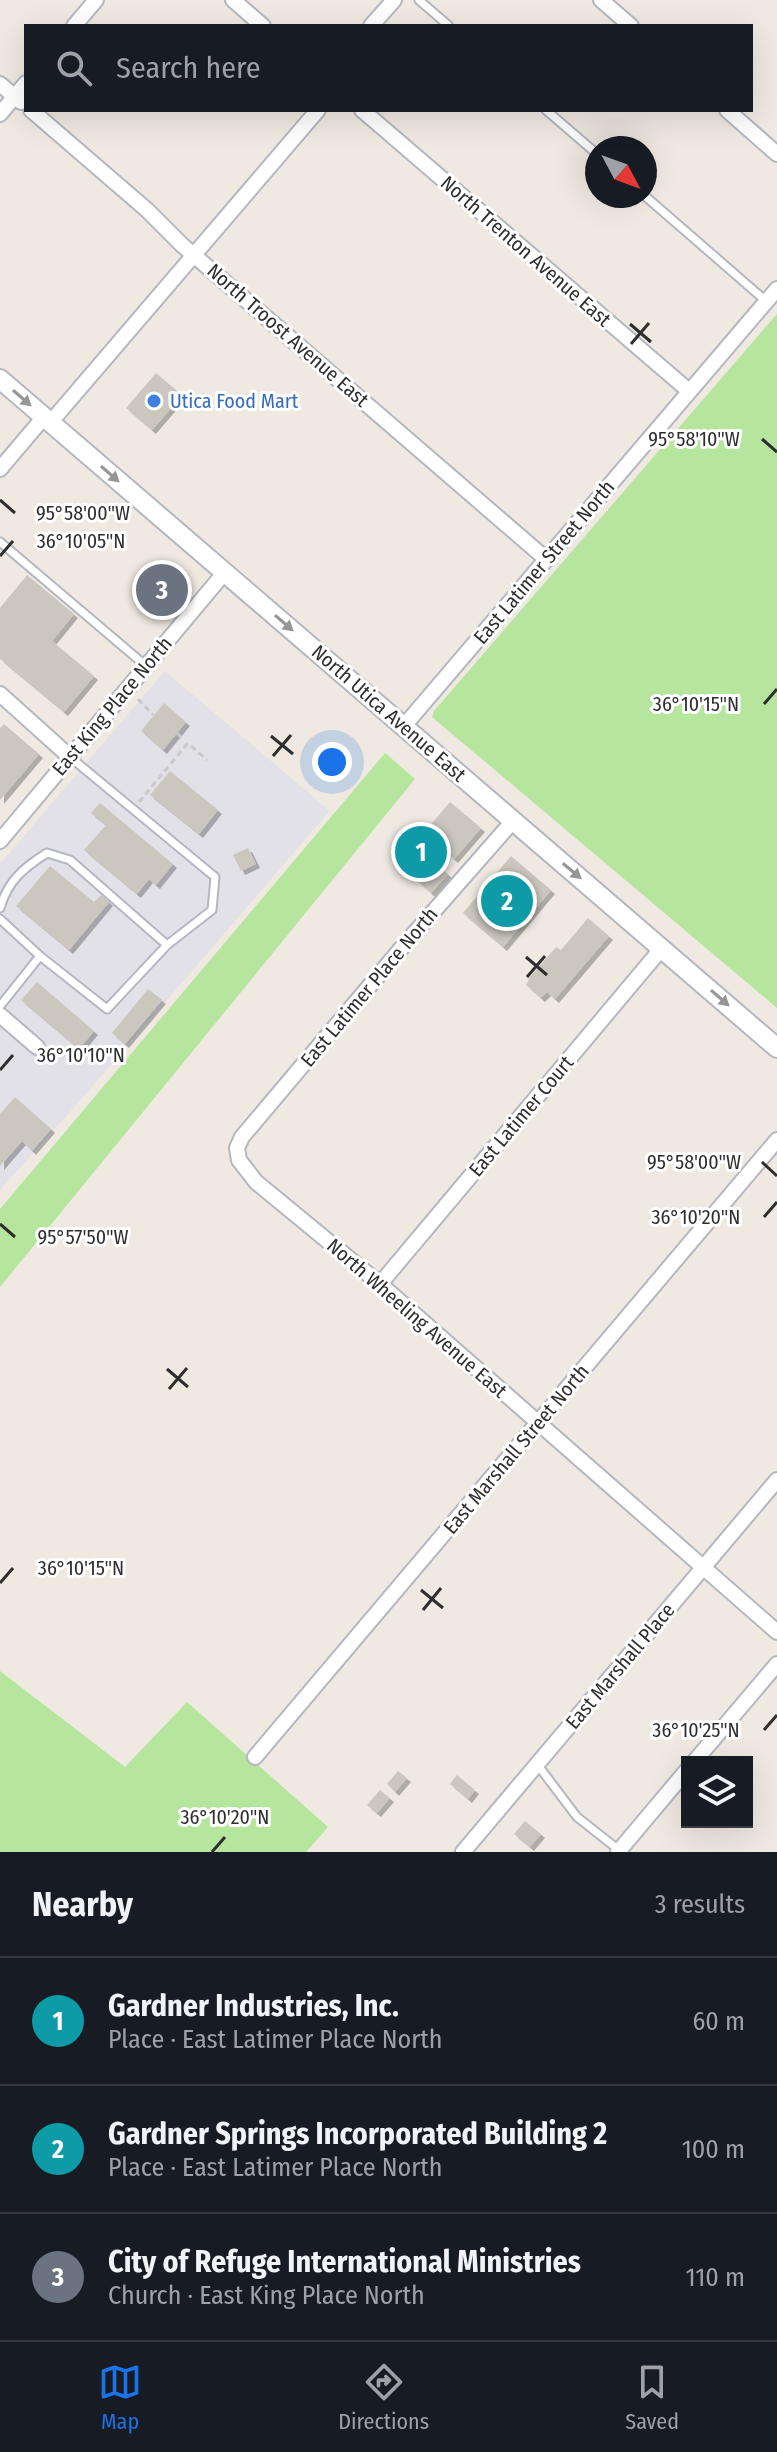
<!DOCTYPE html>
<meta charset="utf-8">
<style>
:root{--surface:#171b24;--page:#20242c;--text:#f1f3f6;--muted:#9ea1a6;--line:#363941;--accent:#1a73e8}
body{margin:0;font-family:"Fira Sans Condensed",sans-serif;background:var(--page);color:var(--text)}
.controls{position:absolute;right:24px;bottom:24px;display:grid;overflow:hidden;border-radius:0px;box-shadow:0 8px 32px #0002}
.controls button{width:72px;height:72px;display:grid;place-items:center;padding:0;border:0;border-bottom:2px solid var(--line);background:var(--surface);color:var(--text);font:40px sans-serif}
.compass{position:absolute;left:585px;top:136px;width:72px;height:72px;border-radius:50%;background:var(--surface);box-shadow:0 8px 32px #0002;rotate:131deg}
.you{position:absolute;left:332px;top:762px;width:28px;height:28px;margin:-20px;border:6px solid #fff;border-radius:50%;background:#1a73e8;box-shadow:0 0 0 12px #1a73e833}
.badge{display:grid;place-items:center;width:52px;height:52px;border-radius:50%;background:var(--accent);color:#fff;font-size:26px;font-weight:700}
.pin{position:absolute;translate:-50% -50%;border:4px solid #fff;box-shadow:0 2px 8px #0006}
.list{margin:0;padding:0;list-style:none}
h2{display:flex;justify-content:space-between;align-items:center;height:104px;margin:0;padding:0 32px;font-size:34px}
h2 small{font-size:26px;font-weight:400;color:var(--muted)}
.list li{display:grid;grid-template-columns:52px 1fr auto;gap:24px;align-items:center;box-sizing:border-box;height:128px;padding:0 32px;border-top:2px solid var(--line)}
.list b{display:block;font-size:30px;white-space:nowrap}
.list p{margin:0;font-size:26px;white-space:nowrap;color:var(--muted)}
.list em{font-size:26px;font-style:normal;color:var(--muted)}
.icon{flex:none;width:44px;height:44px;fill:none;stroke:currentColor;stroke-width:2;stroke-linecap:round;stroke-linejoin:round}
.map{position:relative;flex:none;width:777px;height:1852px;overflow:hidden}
.search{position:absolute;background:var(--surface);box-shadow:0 8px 32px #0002;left:24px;right:24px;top:24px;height:88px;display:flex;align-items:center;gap:20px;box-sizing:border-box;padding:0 28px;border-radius:0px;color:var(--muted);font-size:30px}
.sheet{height:488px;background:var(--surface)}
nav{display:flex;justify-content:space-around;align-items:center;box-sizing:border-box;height:112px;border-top:2px solid var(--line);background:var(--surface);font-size:22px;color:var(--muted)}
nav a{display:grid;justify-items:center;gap:4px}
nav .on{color:var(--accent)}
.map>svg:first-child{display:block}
</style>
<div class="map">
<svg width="777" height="1852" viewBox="0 0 777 1852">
<defs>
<filter id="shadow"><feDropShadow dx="4" dy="4" stdDeviation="0" flood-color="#0004"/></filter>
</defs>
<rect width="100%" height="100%" fill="#efe9e1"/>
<path fill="#e3e1e8" d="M165,671L330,811L78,1103L0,1190V864Z"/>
<path fill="#b6e59e" d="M777,314V1008L432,717L434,711Z
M385,753L415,779L0,1287V1209Z
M0,1671L125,1767L187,1702L328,1827L306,1852H0Z"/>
<path fill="#cbc7bf" filter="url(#shadow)" d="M156,373L182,395L152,430L126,408Z
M27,575L74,614L52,641L94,676L64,712L0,659V608Z
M164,703L186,722L163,750L141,731Z
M4,724L39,754L0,800V728Z
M170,771L218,810L199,834L150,795Z
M450,802L481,828L454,859L439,846L429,858L448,874L431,893L398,863Z
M100,803L173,864L156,885L149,879L137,894L84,850L106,825L91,813Z
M248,848L256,864L241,871L233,855Z
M511,856L551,890L503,947L463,913Z
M50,866L94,902L101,895L109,902L69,950L16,906Z
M588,918L609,936L555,999L547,992L541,998L526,985L530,977L556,947L561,950Z
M37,982L94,1031L79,1049L21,1000Z
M148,989L162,1000L125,1044L112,1033Z
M15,1097L51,1129L32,1151L22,1141L0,1166V1114Z
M398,1771L407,1778L395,1792L387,1784Z
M457,1775L475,1790L468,1799L450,1784Z
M380,1790L390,1798L377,1813L367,1805Z
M525,1821L541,1834L530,1847L514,1834Z"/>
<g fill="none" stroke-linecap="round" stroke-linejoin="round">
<g stroke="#b4b7c1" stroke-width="11">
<path id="lane" d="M419,0L449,26
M546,110L597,154
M645,196L766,301
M0,542L146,666
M0,908C8,881 23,868 47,853L70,860L167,945
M0,919L40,956
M0,1006L40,956L107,1009L167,945L212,910L215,877L70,757
M537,1764L577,1817L619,1850"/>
</g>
<g stroke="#b4b7c1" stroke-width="18">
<path id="street" d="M233,0L263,26
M601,0L631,26
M74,26L96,0
M371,26L394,0
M0,84L21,102
M31,110L147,210L182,245L546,559
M362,110L689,391
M727,110L777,154
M0,114L26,83
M50,423L318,110
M0,469L44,417
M0,694L70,757
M404,726L777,289
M513,821L405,944L242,1137L237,1148L239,1160L256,1182L380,1284L777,1632
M0,841L225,572
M0,1015L37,1047
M380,1284L662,948
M255,1757L777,1140
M694,1762L777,1664
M463,1852L777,1480
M618,1852L687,1770"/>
</g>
<g stroke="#b4b7c1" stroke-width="22">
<path id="secondary" d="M0,379L777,1048"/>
</g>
<path stroke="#c9c9c9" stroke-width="3" stroke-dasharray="6 4" stroke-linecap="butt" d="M138,699L153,715
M177,733L182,738
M191,746L207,760
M139,802L188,743"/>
<use href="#lane" stroke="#fff" stroke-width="7"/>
<use href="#street" stroke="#fff" stroke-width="14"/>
<use href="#secondary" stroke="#fff" stroke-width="18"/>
</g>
<defs><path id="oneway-solid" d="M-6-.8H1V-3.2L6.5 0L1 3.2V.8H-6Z" transform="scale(2)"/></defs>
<g fill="#969696">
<use href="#oneway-solid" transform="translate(22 398) rotate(41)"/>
<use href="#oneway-solid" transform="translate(110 474) rotate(41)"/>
<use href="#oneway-solid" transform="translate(284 623) rotate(41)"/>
<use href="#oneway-solid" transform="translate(572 871) rotate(40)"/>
<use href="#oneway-solid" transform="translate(720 998) rotate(41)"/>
</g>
<path fill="none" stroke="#2e2e2e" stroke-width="3" d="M630,324L651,342M631,344L649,323M762,439L777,452M0,500L15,513M0,556L13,541M764,704L777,689M271,736L293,754M273,756L291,735M526,957L547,975M527,977L545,956M0,1070L13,1055M762,1162L777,1176M764,1217L777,1202M0,1224L15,1237M167,1369L188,1387M169,1389L187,1368M0,1583L13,1568M421,1590L443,1608M423,1610L441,1588M764,1730L777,1715M212,1852L225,1837"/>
<circle fill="#3f7fe0" stroke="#fff" stroke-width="3" cx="154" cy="401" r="8"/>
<g text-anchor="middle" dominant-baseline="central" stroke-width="6" stroke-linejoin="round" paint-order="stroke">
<g font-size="20" fill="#2e2e2e" stroke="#fff">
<text transform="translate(526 251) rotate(41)">North Trenton Avenue East</text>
<text transform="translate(288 335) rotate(41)">North Troost Avenue East</text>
<text transform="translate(544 562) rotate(-50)">East Latimer Street North</text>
<text transform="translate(112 706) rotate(-50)">East King Place North</text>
<text transform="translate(389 713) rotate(41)">North Utica Avenue East</text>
<text transform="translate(369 987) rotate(-50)">East Latimer Place North</text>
<text transform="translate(521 1116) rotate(-50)">East Latimer Court</text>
<text transform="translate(417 1318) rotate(41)">North Wheeling Avenue East</text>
<text transform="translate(516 1449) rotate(-50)">East Marshall Street North</text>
<text transform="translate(620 1666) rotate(-50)">East Marshall Place</text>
</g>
<g font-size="20" fill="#366cbe" stroke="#fff" text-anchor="start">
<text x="170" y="401">Utica Food Mart</text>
</g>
</g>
<g font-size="20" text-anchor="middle" fill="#2e2e2e" stroke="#fff" stroke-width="6" stroke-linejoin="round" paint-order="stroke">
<text x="694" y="446">95°58'10"W</text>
<text x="83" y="520">95°58'00"W</text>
<text x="81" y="548">36°10'05"N</text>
<text x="696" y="711">36°10'15"N</text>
<text x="81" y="1062">36°10'10"N</text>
<text x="694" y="1169">95°58'00"W</text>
<text x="696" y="1224">36°10'20"N</text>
<text x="83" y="1244">95°57'50"W</text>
<text x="81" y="1575">36°10'15"N</text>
<text x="696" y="1737">36°10'25"N</text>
<text x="225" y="1824">36°10'20"N</text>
</g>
</svg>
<div class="controls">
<button><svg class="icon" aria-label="layers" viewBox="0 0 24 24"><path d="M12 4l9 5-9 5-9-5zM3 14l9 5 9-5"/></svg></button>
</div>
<svg class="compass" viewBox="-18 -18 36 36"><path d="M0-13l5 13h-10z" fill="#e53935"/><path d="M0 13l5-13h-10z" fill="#9ea1a6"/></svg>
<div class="you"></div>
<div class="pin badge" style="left:421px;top:852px;background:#0f9aa8">1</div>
<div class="pin badge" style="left:507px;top:901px;background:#0f9aa8">2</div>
<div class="pin badge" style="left:162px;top:590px;background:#6b7280">3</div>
<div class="search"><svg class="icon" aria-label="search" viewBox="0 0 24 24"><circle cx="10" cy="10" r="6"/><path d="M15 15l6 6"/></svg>Search here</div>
</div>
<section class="sheet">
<h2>Nearby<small>3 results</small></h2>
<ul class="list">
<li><span class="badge" style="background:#0f9aa8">1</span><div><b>Gardner Industries, Inc.</b><p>Place · East Latimer Place North</p></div><em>60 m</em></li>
<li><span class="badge" style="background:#0f9aa8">2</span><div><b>Gardner Springs Incorporated Building 2</b><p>Place · East Latimer Place North</p></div><em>100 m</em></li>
<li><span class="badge" style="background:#6b7280">3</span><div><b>City of Refuge International Ministries</b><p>Church · East King Place North</p></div><em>110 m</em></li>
</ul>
</section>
<nav>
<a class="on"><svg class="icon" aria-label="map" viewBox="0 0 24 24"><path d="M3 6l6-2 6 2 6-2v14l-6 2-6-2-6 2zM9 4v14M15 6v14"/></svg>Map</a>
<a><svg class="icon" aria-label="directions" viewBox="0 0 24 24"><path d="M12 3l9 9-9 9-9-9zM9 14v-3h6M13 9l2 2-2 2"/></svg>Directions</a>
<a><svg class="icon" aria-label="saved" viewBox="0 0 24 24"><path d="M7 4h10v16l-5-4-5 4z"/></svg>Saved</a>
</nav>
